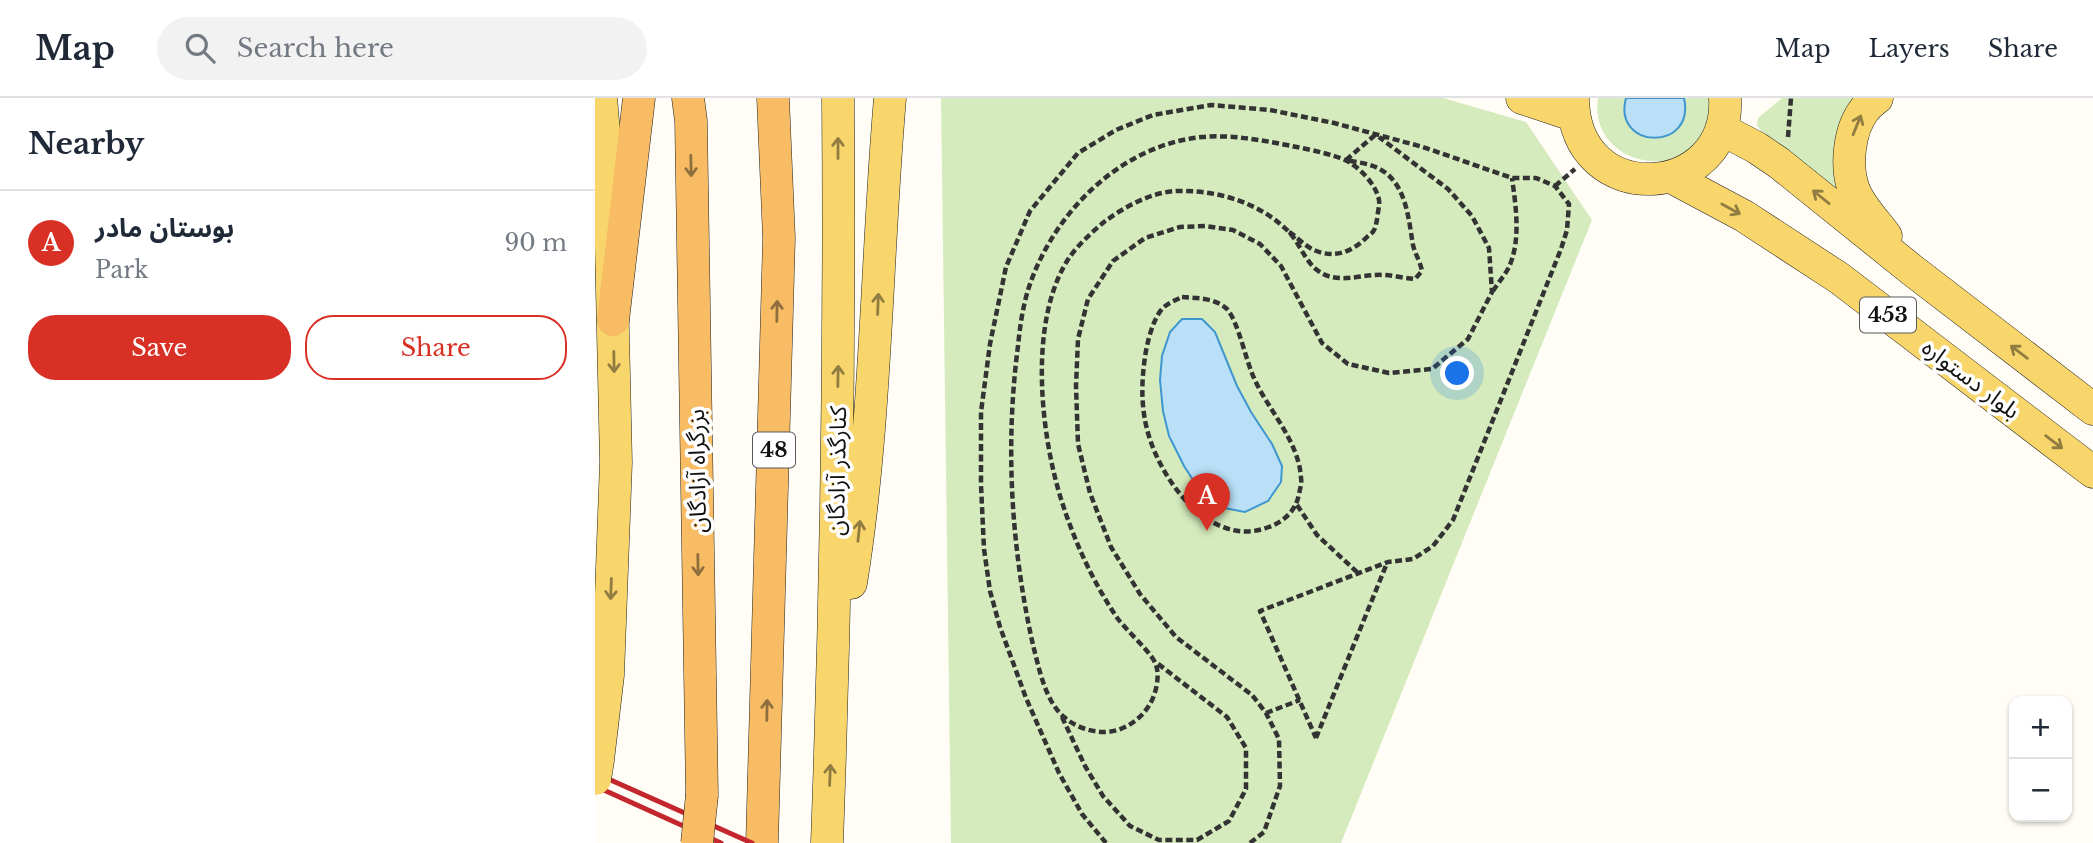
<!DOCTYPE html>
<meta charset="utf-8">
<style>
:root{--surface:#fff;--page:#f2f2f3;--text:#1f2937;--muted:#747a83;--line:#e0e1e3;--accent:#d93025}
body{margin:0;font-family:"Libre Baskerville","Noto Sans Arabic",serif;background:var(--page);color:var(--text)}
.controls{position:absolute;right:21px;bottom:21px;display:grid;overflow:hidden;border-radius:14px;box-shadow:0 2px 5px #0004}
.controls button{width:63px;height:63px;display:grid;place-items:center;padding:0;border:0;border-bottom:2px solid var(--line);background:var(--surface);color:var(--text);font:35px sans-serif}
.you{position:absolute;left:863px;top:276px;width:24px;height:24px;margin:-18px;border:5px solid #fff;border-radius:50%;background:#1a73e8;box-shadow:0 0 0 10px #1a73e833}
.badge{display:grid;place-items:center;width:46px;height:46px;border-radius:50%;background:var(--accent);color:#fff;font-size:23px;font-weight:700}
.pin{position:absolute;translate:-50% -58px;filter:drop-shadow(0 2px 4px #0008)}
.pin::after{content:'';position:absolute;top:37px;width:24px;height:21px;background:inherit;clip-path:polygon(0 0,100% 0,50% 100%)}
.list{margin:0;padding:0;list-style:none}
h2{display:flex;justify-content:space-between;align-items:center;height:91px;margin:0;padding:0 28px;font-size:30px}
h2 small{font-size:23px;font-weight:400;color:var(--muted)}
.list li{display:grid;grid-template-columns:46px 1fr auto;gap:21px;align-items:center;box-sizing:border-box;height:105px;padding:0 28px;border-top:2px solid var(--line)}
.list b{display:block;font-size:26px;white-space:nowrap}
.list p{margin:0;font-size:23px;white-space:nowrap;color:var(--muted)}
.list em{font-size:23px;font-style:normal;color:var(--muted)}
.actions{display:flex;gap:14px;padding:21px 28px}
.actions a{flex:1;padding:16px 0;border:2px solid var(--accent);border-radius:28px;text-align:center;font-size:24px;color:var(--accent)}
.actions .main{background:var(--accent);color:#fff}
.icon{flex:none;width:38px;height:38px;fill:none;stroke:currentColor;stroke-width:2;stroke-linecap:round;stroke-linejoin:round}
.map{position:relative;flex:none;width:1498px;height:745px;overflow:hidden}
header{display:flex;align-items:center;gap:42px;box-sizing:border-box;height:98px;padding:0 35px;background:var(--surface);border-bottom:2px solid var(--line)}
header strong{font-size:33px}
nav{display:flex;gap:38px;margin-inline-start:auto;font-size:24px}
.search{width:490px;height:63px;background:var(--page);display:flex;align-items:center;gap:18px;box-sizing:border-box;padding:0 24px;border-radius:38px;color:var(--muted);font-size:26px}
main{display:flex}
aside{flex:1;background:var(--surface)}
.map>svg:first-child{display:block}
</style>
<header>
<strong>Map</strong>
<div class="search"><svg class="icon" aria-label="search" viewBox="0 0 24 24"><circle cx="10" cy="10" r="6"/><path d="M15 15l6 6"/></svg>Search here</div>
<nav><a>Map</a><a>Layers</a><a>Share</a></nav>
</header>
<main>
<aside>
<h2>Nearby<small></small></h2>
<ul class="list">
<li><span class="badge">A</span><div><b>بوستان مادر</b><p>Park</p></div><em>90 m</em></li>
</ul>
<div class="actions"><a class="main">Save</a><a>Share</a></div>
</aside>
<div class="map">
<svg width="1498" height="745" viewBox="0 0 1498 745">
<rect width="100%" height="100%" fill="#fffdf5"/>
<path fill="#d5ebbd" d="M346,0H848L931,24L997,122L746,745H356Z
M1003,0H1031L1029,7L1040,34L1049,39L1059,41L1069,39L1078,35L1091,8L1089,0H1115C1115,7 1116,15 1114,22C1097,89 993,69 1003,0Z
M1187,0H1270L1260,107L1168,37L1162,27L1163,20Z"/>
<path fill="#b9e0f7" stroke="#3f96cf" stroke-width="2" d="M1031,0H1089C1101,54 1017,52 1031,0Z
M587,221H607L620,234L642,288L656,314L677,346L687,368L686,384L673,403L650,414L624,409L604,391L589,368L574,338L568,313L565,282L567,258L575,234Z"/>
<g fill="none" stroke-linecap="round" stroke-linejoin="round">
<g stroke="#222" stroke-width="33">
<path id="primary" d="M927,0L978,17
M978,0C979,114 1136,102 1130,0
M1282,0C1278,3 1273,7 1270,11C1254,31 1250,68 1259,92C1265,108 1280,123 1291,138
M1126,31L1162,50L1184,65L1317,172L1498,311
M1076,79L1149,118L1244,180L1498,374
M256,485C282,324 281,161 295,0
M3,662L13,577L21,364L15,105L6,0
M232,745C241,497 245,248 243,0"/>
</g>
<g stroke="#222" stroke-width="33">
<path id="trunk" d="M93,0L96,23L107,697
M18,222L44,0
M167,745L184,140L178,0"/>
</g>
<path stroke="#333" stroke-width="4.5" stroke-dasharray="7 3.5" stroke-linecap="butt" d="M1193,39L1196,0
M751,62L780,37
M960,88L980,71
M694,134C702,139 710,148 719,152C739,161 757,154 772,139C775,136 778,135 779,132C781,129 781,125 782,122C782,118 785,106 784,102C781,87 767,72 754,64C738,55 696,48 676,44C653,40 630,37 607,39C526,47 459,114 434,189C428,207 425,228 423,248C410,347 416,449 438,547C444,570 450,603 469,619C479,628 493,633 506,634C526,635 545,623 555,606C561,596 565,578 561,567C558,556 532,533 523,521C499,486 480,445 467,404C445,336 433,222 474,160C483,147 497,134 509,124C529,109 556,94 582,93C622,92 663,104 692,132C704,143 709,162 722,172C740,186 760,178 780,177C793,176 807,180 820,181L827,173C825,163 820,156 818,147C813,118 811,80 778,68C770,65 760,64 751,62
M898,193C903,185 910,177 914,169C926,142 921,109 917,80
M587,199C602,200 620,200 632,211C643,223 651,263 659,280C673,312 704,343 706,380C707,385 705,391 704,396C701,412 690,423 674,429C612,453 559,374 550,322C546,301 547,280 550,259C552,245 558,220 568,210C573,205 581,202 587,199Z
M702,407L722,437L763,475
M671,615L705,602
M467,619L490,668L508,698L535,728L564,742H602L634,723L651,691V650L632,619L562,565
M721,640L792,465
M511,745L487,716L464,675L431,600L405,529L395,493L389,451L386,387V314L395,246L411,169L435,113L483,55L521,32L558,17L616,7L675,12L739,25L828,49L917,80H941L960,88L974,106L972,132L966,151L858,422L838,448L818,461L793,464L665,513L721,640
M655,745L669,734L685,688L684,641L671,615L657,597L581,539L545,496L516,449L495,395L483,346L481,288L483,241L493,201L518,163L550,140L585,129L610,128L638,132L665,146L686,168L727,245L753,266L794,275L837,271L873,241L897,194L894,150L877,118L853,91L784,39"/>
<use href="#primary" stroke="#f9d66b" stroke-width="32"/>
<use href="#trunk" stroke="#f7bc64" stroke-width="32"/>
<path stroke="#c4262e" stroke-width="5" d="M0,675L157,745
M0,688L126,745"/>
<g stroke="#222" stroke-width="33" stroke-linecap="butt">
<path id="primary-bridge" d="M0,681L3,662"/>
</g>
<g stroke="#222" stroke-width="33" stroke-linecap="butt">
<path id="trunk-bridge" d="M102,745L107,697"/>
</g>
<use href="#primary-bridge" stroke="#f9d66b" stroke-width="32"/>
<use href="#trunk-bridge" stroke="#f7bc64" stroke-width="32"/>
</g>
<defs><path id="oneway-shaft" d="M-6 0H5M1.5-3L5.5 0L1.5 3" fill="none" stroke-width="1.6" stroke-linecap="round" stroke-linejoin="round" transform="scale(1.75)"/></defs>
<g stroke="#917d42">
<use href="#oneway-shaft" transform="translate(1262 27) rotate(-68)"/>
<use href="#oneway-shaft" transform="translate(243 50) rotate(-90)"/>
<use href="#oneway-shaft" transform="translate(1226 99) rotate(-141)"/>
<use href="#oneway-shaft" transform="translate(1136 111) rotate(29)"/>
<use href="#oneway-shaft" transform="translate(283 206) rotate(-88)"/>
<use href="#oneway-shaft" transform="translate(1424 254) rotate(-143)"/>
<use href="#oneway-shaft" transform="translate(19 264) rotate(89)"/>
<use href="#oneway-shaft" transform="translate(243 278) rotate(-89)"/>
<use href="#oneway-shaft" transform="translate(1459 344) rotate(37)"/>
<use href="#oneway-shaft" transform="translate(264 433) rotate(-84)"/>
<use href="#oneway-shaft" transform="translate(16 491) rotate(92)"/>
<use href="#oneway-shaft" transform="translate(235 677) rotate(-88)"/>
</g>
<g stroke="#906f3f">
<use href="#oneway-shaft" transform="translate(96 68) rotate(89)"/>
<use href="#oneway-shaft" transform="translate(182 213) rotate(-89)"/>
<use href="#oneway-shaft" transform="translate(103 467) rotate(89)"/>
<use href="#oneway-shaft" transform="translate(172 612) rotate(-89)"/>
</g>
<g text-anchor="middle" dominant-baseline="central" stroke-width="7" stroke-linejoin="round" paint-order="stroke">
<g fill="#fff" stroke="#585858" stroke-width="2">
<rect x="1265" y="199.5" width="56" height="35" rx="5"/>
<rect x="158" y="334.5" width="42" height="35" rx="5"/>
</g>
<g font-size="21" font-weight="bold" fill="#111">
<text x="1293" y="217">453</text>
<text x="179" y="352">48</text>
</g>
<g font-size="23" fill="#111" stroke="#fff">
<text transform="translate(1376 281) rotate(37)">بلوار دستواره</text>
<text transform="translate(102 373) rotate(-91)">بزرگراه آزادگان</text>
<text transform="translate(242 373) rotate(-89)">کنارگذر آزادگان</text>
</g>
</g>
</svg>
<div class="controls">
<button>+</button>
<button>−</button>
</div>
<div class="you"></div>
<div class="pin badge" style="left:612px;top:433px">A</div>
</div>
</main>
